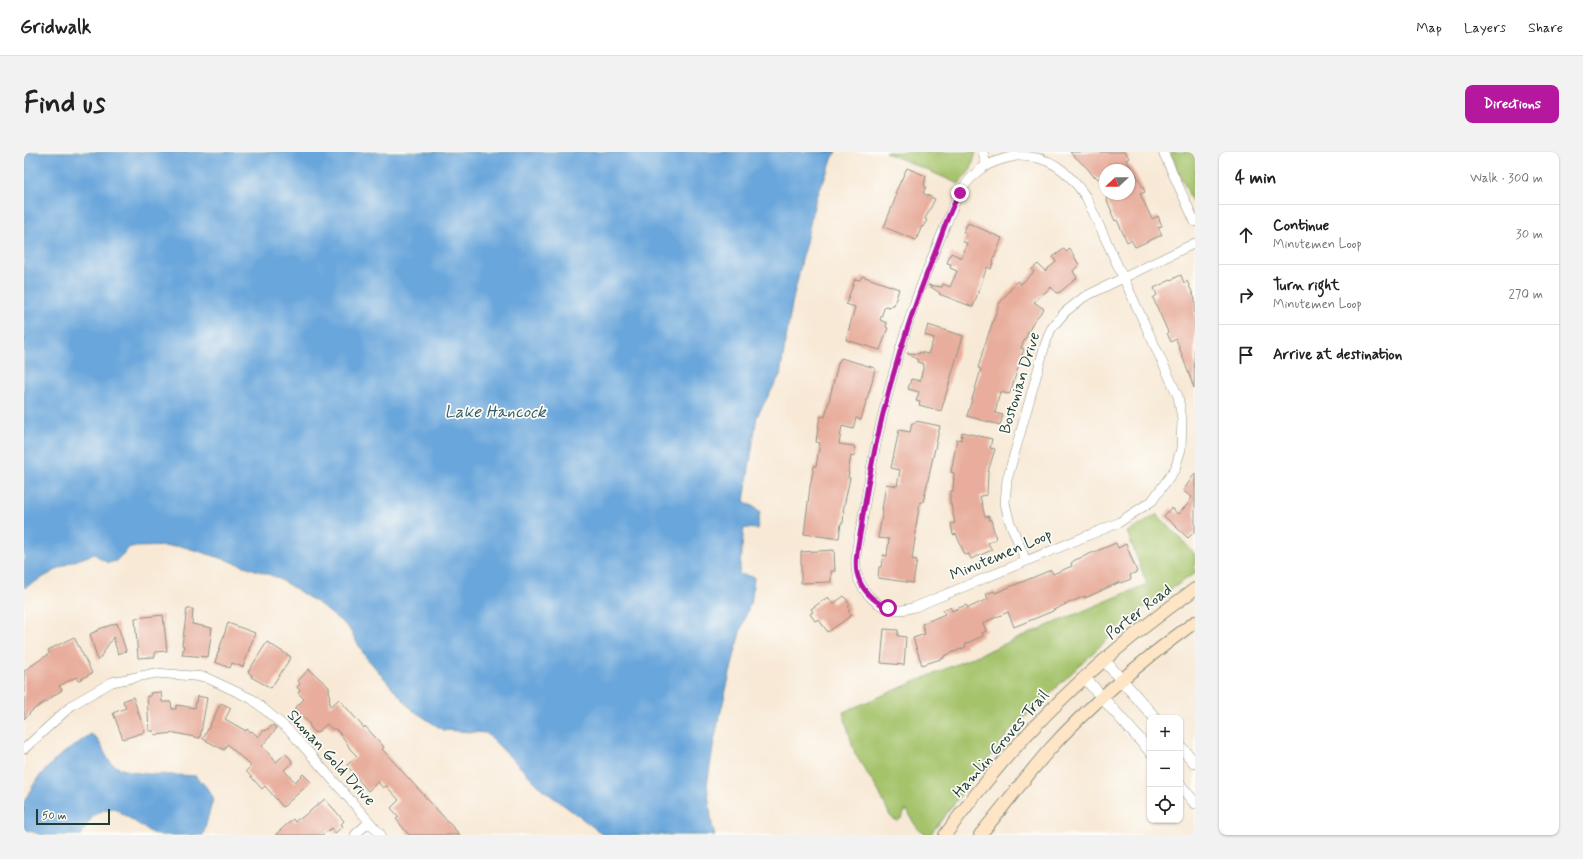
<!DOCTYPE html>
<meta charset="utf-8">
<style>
:root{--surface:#fff;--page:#f2f2f2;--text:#222;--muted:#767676;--line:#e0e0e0;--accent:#b5179e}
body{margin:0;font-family:Mynerve,sans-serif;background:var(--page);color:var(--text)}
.controls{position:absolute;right:12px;bottom:12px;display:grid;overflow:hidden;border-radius:8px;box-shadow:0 1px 3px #0004}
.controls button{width:36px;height:36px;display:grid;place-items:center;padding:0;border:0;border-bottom:1px solid var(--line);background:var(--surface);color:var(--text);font:20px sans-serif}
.compass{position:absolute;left:1075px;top:12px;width:36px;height:36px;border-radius:50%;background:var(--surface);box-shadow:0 1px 3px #0004;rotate:248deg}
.scale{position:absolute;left:12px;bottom:10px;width:74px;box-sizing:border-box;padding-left:4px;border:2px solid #1f3d34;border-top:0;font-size:11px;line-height:14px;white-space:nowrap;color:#1f3d34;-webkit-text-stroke:3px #fdfcf7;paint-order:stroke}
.stop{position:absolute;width:12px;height:12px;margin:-9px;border:3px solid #b5179e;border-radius:50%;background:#fff}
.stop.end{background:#b5179e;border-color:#fff;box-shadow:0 1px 4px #0008}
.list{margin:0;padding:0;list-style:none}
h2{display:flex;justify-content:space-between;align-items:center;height:52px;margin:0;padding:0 16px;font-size:17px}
h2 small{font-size:13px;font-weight:400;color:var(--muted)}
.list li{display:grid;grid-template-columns:26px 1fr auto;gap:12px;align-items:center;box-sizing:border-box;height:60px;padding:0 16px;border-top:1px solid var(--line)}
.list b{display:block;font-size:15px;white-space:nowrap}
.list p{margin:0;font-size:13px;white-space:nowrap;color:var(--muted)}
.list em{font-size:13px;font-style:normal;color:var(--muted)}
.icon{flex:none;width:22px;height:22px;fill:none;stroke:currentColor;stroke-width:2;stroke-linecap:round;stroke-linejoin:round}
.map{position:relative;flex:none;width:1171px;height:683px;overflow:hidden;border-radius:8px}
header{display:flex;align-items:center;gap:24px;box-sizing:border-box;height:56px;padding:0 20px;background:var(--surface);border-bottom:1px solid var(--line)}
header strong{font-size:19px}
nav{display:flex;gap:22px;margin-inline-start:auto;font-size:14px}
.intro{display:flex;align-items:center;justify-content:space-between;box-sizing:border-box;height:96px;padding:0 24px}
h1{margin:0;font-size:28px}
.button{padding:10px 18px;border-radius:8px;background:var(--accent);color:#fff;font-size:14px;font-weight:700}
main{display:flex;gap:24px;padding:0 24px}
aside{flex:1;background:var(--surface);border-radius:8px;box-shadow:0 1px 3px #0004}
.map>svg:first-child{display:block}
</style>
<header>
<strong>Gridwalk</strong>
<nav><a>Map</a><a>Layers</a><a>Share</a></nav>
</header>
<div class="intro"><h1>Find us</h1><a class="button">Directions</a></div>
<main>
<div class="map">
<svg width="1171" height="683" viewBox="0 0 1171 683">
<rect width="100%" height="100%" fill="#fdfcf7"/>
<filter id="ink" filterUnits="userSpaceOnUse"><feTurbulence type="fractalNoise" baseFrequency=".025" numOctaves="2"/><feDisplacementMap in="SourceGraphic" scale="8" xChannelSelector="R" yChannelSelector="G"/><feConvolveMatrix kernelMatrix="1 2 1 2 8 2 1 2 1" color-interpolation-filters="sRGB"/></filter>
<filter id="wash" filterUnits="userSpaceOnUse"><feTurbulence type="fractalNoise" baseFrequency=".012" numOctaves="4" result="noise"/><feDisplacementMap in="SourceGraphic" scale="16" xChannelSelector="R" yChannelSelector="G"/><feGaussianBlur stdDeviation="0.9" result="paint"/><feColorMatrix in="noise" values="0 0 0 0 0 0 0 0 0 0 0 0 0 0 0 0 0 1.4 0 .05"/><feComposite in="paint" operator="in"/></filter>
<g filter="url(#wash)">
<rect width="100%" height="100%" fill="#f8e9d6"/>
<path fill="#a5c36b" stroke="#628050" d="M861,0H952L947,17L935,32Z
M1146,0H1171V56Z
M1133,362L1171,402V421L1108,464L986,579L906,683C895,683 887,667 884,659H881L878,666L872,669L866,664L855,640L831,602L819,560L1123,432L1103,380L1115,374Z"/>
<path fill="#69a6db" stroke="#447288" d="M0,0H813L809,5L791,50L768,152L756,223L733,264L720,349L736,359L733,377L720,376L715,422L730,425L728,446L716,480L691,584L683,633L688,673L691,683H580L518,637L462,581L419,578L387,557L341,504L324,475L295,452L252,425L200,407L157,394L106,395L92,409L84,411L70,402L45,411L0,436Z
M67,582C79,589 80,607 90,613C106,625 151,622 172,624L183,636L189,647L179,683H131L90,656C69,659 67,666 57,683H18L0,677V650L13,627L34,605Z"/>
<g id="blocks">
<path fill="#e8ad9c" d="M1046,0H1101L1105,6L1102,8L1113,24L1121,40L1116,42L1128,67L1134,64L1138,74L1134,75L1138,83L1111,95L1107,88L1103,90L1093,68L1091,69L1087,60H1088L1082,46L1091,42H1105V18H1081V22L1074,27L1071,24L1070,25L1064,17Z
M883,16L902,24L900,33L902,35L899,41L911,47L901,67L903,68L899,75L898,74L892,88L860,75L873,42L871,41Z
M944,71L978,86L969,109H970L967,117L963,115L949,155L915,142L916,141L904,133L918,135L919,132L926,135L933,119L926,116L927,112L923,111L927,101L938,106L943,91L939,90L943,82L939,80Z
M1040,97L1042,100L1046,97L1055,113L1049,119L1053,126L1036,140L1033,141L1027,135L1010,150L1020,157L1009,170L997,196L1000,197L986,241L985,242L976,240L971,261L979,263L976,273L943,264L957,217L954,216L960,195L975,152L993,129L997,132L1010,120L1008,117L1014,112L1021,119L1032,110L1029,105Z
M1157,123L1160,131L1163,129L1171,147L1170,236L1152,187L1147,190L1143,181L1144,180L1129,146L1133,143L1130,136Z
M838,124L875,137L870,153H867L866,155L861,154L856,168L863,171L862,175L864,176L856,198L822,188L831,155L822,152L831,127L836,128Z
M904,173L939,184L917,259L895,253L896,250L892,249L895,240L884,237L887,227L896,229L900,212L893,210L894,208L883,201L895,202L896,200L904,202L910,186L901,183Z
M817,206L851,216L848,230L837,268L832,266L829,277L818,274L815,292L830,294L831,298L830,305L827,304L824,320H825L824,325L826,326L819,359H820L819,371H817L815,386H809L780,382L786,335L790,314H792L796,291L792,290L795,270L797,264L801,265L814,212Z
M892,269L916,274L899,350H896L891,380H892L888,407L893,408L889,431L854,426L855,415H857L859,403L863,404L865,387L854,386L859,358H858L862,332L873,334L876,318L867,316L875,278L886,280L888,271H891Z
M938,280L968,287L966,296L971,297L964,320L963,343L956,344L961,365L965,364V368H967L972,387L964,391L968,398L947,407L945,402L941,403L932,382L929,383L927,372L931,371L927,352H926V339H929L930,321L927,320L933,287L937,288Z
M1171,321V379L1164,386L1140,364L1147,356L1154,362L1164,352L1168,345L1159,339Z
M1092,391L1094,396L1102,392L1113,420L1106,423L1107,427L1097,431L1096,430L1061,446V444L1029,458V459L990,475L984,460L959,471L962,479L958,481L959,484L941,492L942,495L920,504V506L898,513L889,486L901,482L898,472L921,462L919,458L926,455L928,459L942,453L944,456L964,447L962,442L970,439L971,441L1027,418L1029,422L1048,414L1047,411L1051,408Z
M810,398L811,419H807V430L777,431V400Z
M820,444L826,453L824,454L826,457L824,459L828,463L804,480L794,467L791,469L786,462L789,460L787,457L804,445L809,452Z
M163,457H169L168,472L188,476L184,505L158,503L160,494L158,493Z
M139,463L143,499L131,500V505L114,506L111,466Z
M93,471L102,499L94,502L89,485L74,509L66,482L75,478V477Z
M204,471L231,481L219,515L208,511L206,516L191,510Z
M860,477L874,478V484L882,485L880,513L857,511Z
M50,485L68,521L54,529L52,525L35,534L38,538L9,558L0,567V519L26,501L24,498Z
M243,490L267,505L247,536L227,525L228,523L224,520Z
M285,517L305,535L306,555L315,547L340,576L341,574L360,595L358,597L436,683H385L372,667L375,665L367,656L375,648L364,636L362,634L359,636L354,630L344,639L324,615L323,613L333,604L326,597L323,591L313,578L310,576L309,578L303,572L293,581L290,580L285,573L286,572L270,557L280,547L274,541L276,539L273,535L276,532L274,529Z
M137,540L138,550H147L148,557H152V553L171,556L173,544L183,546L176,586L151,581L131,583L130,579H125L123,544H127L126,541Z
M109,545L121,580L99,587L89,561L102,556L99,549Z
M197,551L207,556L201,567L222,579L223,577L227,580L228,579L234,585L240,578L241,579L249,573L253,576L238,594L252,610L261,602L264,604L267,607L268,611L260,618L271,630L279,622L287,630L259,655L241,634L238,637L222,619L227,614L203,592L200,598L179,587Z
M301,647L320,669L317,672L319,674L311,681L308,676L298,683H251L269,667L271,670L275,666L276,667Z"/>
</g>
</g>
<g filter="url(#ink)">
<use href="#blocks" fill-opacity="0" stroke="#8c9385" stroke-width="1"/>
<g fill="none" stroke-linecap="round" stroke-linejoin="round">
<g stroke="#8c9385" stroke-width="10">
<path id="minor" d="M959,0L962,13
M1139,0L1171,70
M992,4C1026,3 1043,18 1062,45L1154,244L1158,267L1157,297L1151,317L1128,349L1094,371L891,455C887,456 881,458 876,458C856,459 838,441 833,422C829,406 836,381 839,365C849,295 869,216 891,150C904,114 919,80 933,45C949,19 961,10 992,4Z
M1002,409L985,368L981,351L983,328L1021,193L1027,177L1041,160L1060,145L1171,91
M0,597L48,553L88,530L132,521L181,525L228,547L266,579L357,683
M331,683L345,670"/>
</g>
<g stroke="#8c9385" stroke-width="12">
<path id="tertiary" d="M1080,508L1131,566
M1060,525L1126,599
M1156,594L1171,611
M1156,633L1171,651"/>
</g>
<g stroke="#8c9385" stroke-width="14">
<path id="secondary" d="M921,683C933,667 945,650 958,635C1018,559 1092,493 1171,437
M956,683C979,655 1001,626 1025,598C1068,550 1119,508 1171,470"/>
</g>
<use href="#minor" stroke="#fff" stroke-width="9"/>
<use href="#tertiary" stroke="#fff" stroke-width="11"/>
<use href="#secondary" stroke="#fde5c5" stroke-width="12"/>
</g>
</g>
<g fill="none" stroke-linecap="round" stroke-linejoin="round" filter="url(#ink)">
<path stroke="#b5179e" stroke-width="5" d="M864,456C849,449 837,438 833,421C830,405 836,386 838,370C851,279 876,188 910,103C918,83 924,60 936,41"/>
</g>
<g text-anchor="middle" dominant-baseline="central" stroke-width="3.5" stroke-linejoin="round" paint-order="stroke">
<g font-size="16" fill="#1f3d34" stroke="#fdfcf7">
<text transform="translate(996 231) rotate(-73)">Bostonian Drive</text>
<text transform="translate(977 403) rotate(-23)">Minutemen Loop</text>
<text transform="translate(1115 460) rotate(-38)">Porter Road</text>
<text transform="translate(977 592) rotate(-49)">Hamlin Groves Trail</text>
<text transform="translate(307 606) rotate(48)">Shonan Gold Drive</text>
</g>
<g font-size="17" font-style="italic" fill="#355c66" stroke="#fdfcf7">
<text x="471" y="260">Lake Hancock</text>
</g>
</g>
</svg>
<div class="controls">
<button>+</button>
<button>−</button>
<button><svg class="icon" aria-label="locate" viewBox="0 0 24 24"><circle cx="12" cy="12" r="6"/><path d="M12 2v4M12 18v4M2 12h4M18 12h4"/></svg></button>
</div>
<svg class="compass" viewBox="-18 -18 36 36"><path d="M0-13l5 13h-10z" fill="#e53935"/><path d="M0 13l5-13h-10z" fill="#767676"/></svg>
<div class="scale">50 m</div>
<div class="stop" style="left:864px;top:456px"></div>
<div class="stop end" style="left:936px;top:41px"></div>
</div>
<aside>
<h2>4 min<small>Walk · 300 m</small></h2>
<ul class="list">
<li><svg class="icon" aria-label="ahead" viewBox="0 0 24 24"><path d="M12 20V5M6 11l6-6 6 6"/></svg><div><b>Continue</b><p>Minutemen Loop</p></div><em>30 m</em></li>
<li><svg class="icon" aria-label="right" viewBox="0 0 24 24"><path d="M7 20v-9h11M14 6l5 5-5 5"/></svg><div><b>Turn right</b><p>Minutemen Loop</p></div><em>270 m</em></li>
<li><svg class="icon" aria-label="arrive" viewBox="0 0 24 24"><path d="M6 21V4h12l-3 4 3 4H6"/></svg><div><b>Arrive at destination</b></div></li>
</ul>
</aside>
</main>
